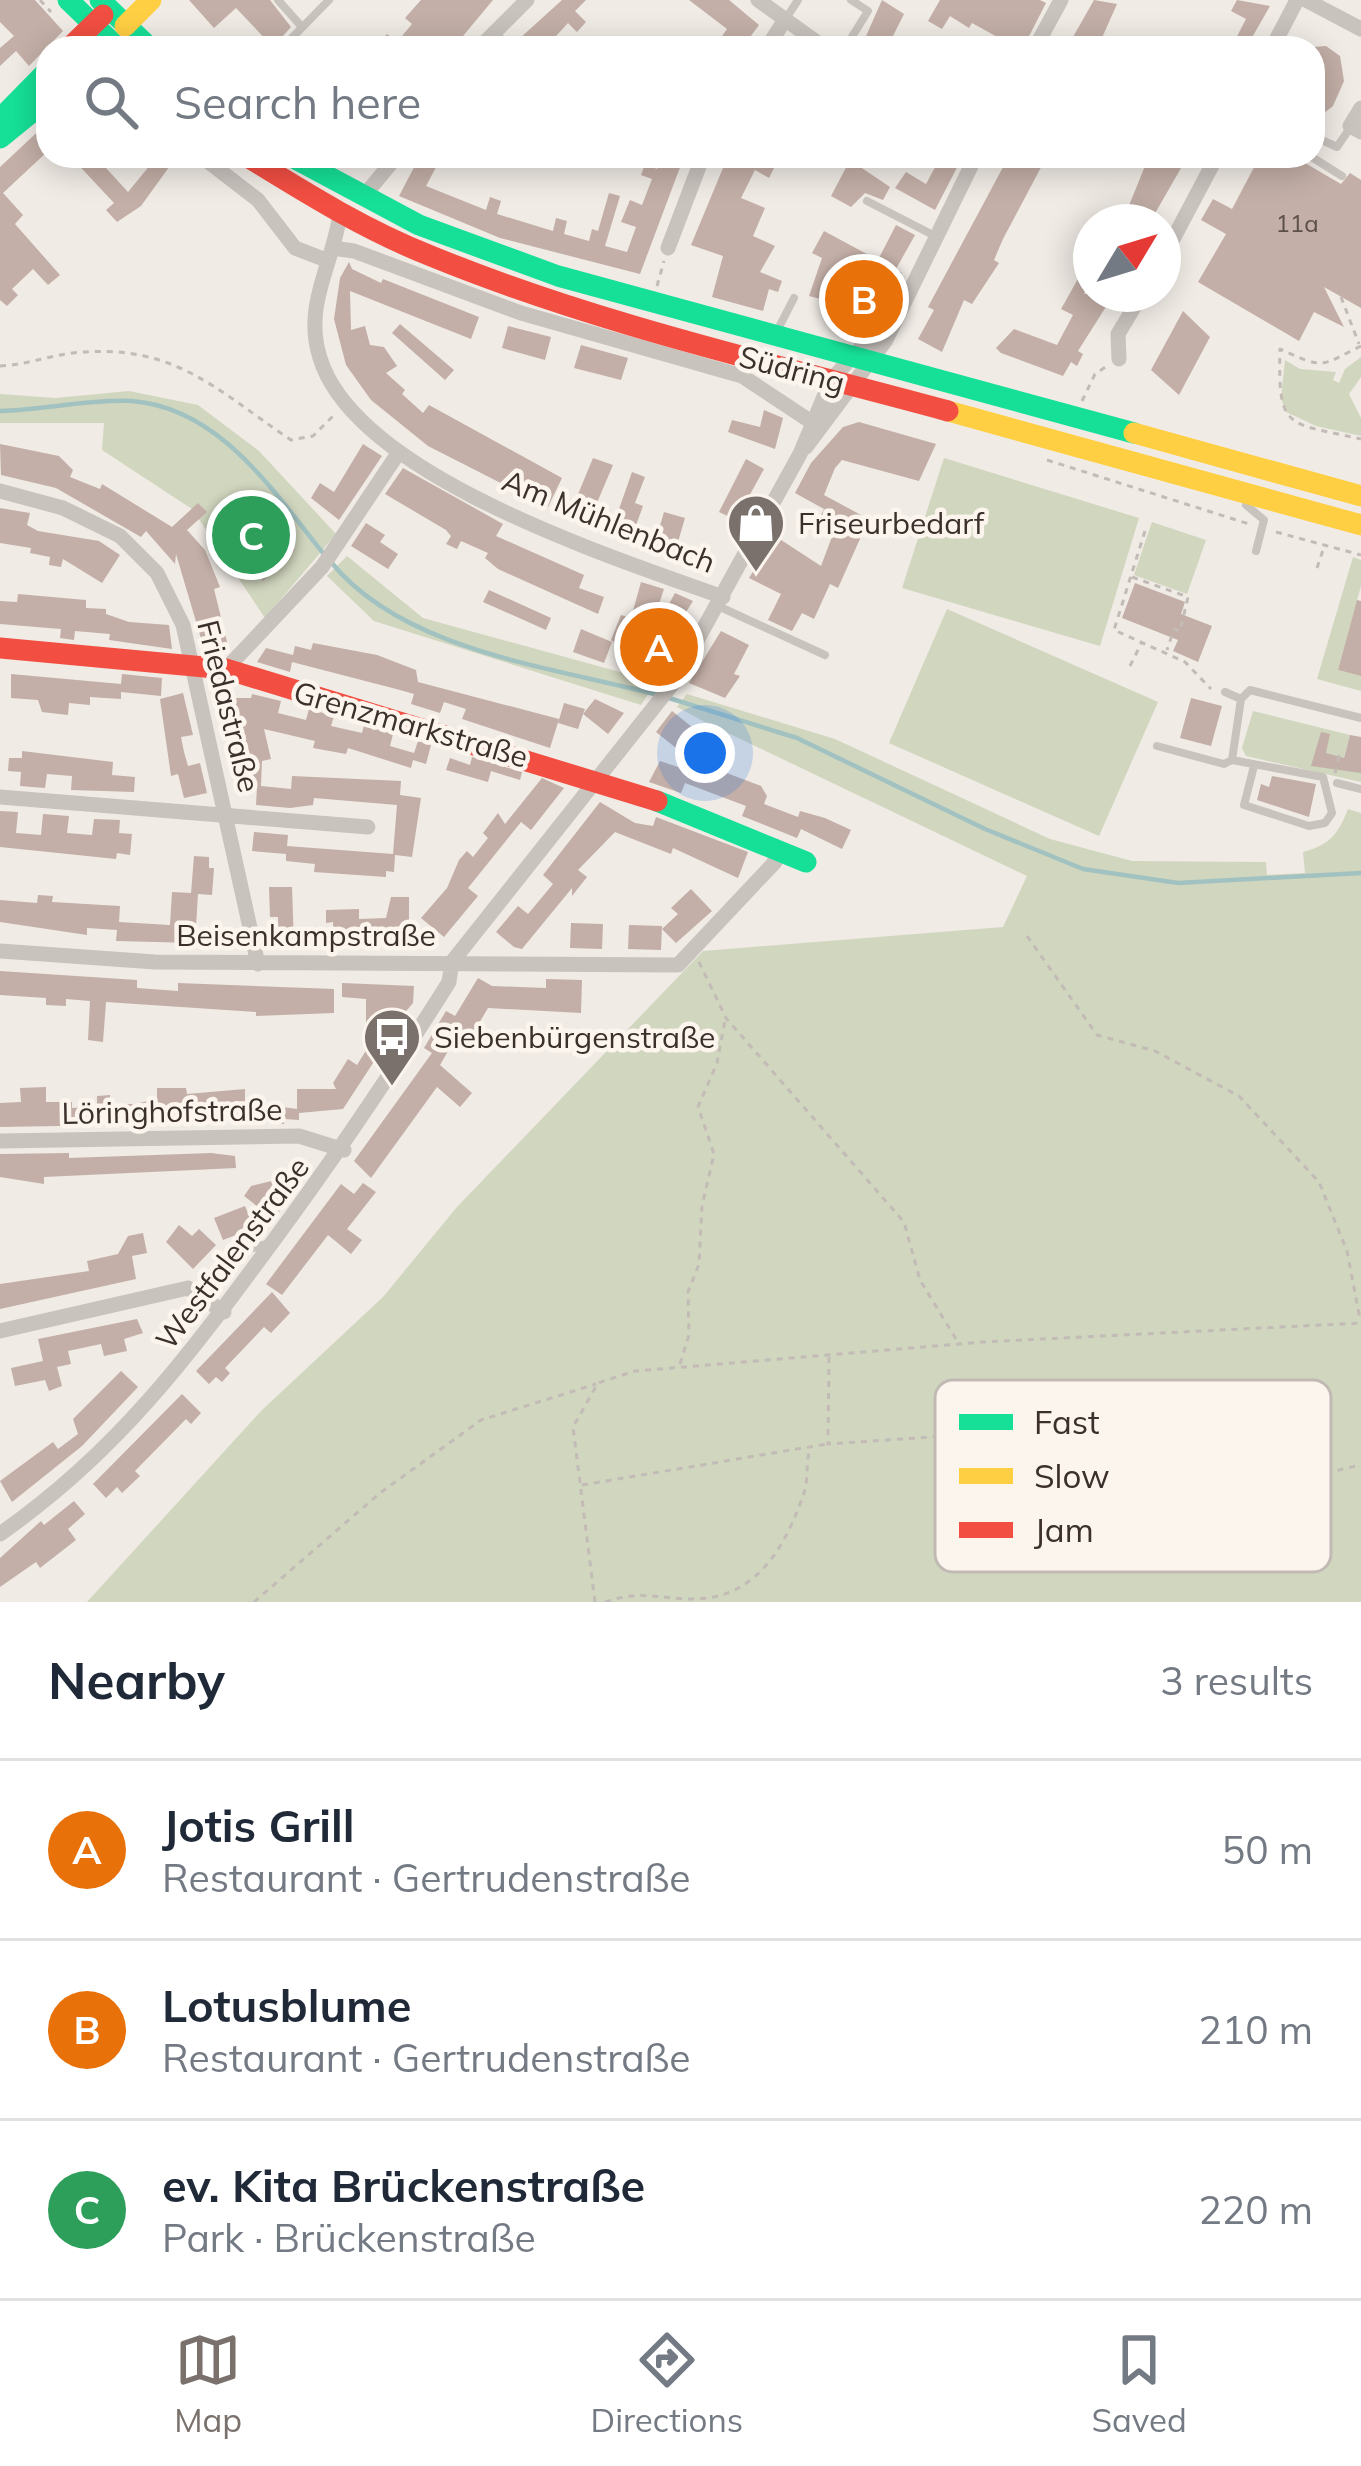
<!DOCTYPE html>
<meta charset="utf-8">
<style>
:root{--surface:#fff;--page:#f2f2f3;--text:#1f2937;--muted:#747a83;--line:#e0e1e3;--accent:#7a716c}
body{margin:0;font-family:Mulish,sans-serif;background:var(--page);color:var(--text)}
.compass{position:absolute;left:1073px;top:204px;width:108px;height:108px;border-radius:50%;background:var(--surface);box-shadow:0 6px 30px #0003;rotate:52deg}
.you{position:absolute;left:705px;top:753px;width:42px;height:42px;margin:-30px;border:9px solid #fff;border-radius:50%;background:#1a73e8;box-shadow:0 0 0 18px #1a73e833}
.badge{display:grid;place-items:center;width:78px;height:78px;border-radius:50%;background:var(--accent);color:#fff;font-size:39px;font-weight:700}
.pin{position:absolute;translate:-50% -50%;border:6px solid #fff;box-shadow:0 3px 12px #0006}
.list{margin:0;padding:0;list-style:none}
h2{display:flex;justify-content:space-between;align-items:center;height:156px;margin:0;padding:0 48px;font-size:51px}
h2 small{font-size:39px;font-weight:400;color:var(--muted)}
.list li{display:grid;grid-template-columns:78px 1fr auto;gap:36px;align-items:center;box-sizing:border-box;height:180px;padding:0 48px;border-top:3px solid var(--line)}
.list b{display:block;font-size:45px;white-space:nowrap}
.list p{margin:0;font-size:39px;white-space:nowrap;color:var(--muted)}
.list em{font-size:39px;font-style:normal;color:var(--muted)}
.icon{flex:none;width:66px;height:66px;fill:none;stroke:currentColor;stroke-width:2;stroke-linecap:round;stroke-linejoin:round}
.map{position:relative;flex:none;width:1361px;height:1602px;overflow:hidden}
.search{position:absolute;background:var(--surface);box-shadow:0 6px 30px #0003;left:36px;right:36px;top:36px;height:132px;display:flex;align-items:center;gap:30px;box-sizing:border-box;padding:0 42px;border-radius:36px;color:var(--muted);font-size:45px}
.sheet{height:696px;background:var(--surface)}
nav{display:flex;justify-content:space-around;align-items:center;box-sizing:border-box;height:168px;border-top:3px solid var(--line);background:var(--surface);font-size:33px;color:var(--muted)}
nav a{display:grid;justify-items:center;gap:6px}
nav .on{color:var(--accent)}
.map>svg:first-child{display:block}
</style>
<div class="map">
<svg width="1361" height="1602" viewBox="0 0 1361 1602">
<rect width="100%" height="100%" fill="#f0ebe5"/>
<path fill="#d1d6bf" d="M1361,357V377L1349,394L1361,418V436L1316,426L1286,412L1281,398L1285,360L1300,369L1336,372L1333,380L1339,383L1345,369Z
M129,391L198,405L259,451L336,534L265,618L192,509L102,450L104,423H0V394L55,398Z
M944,458L1139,518L1100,646L902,588Z
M1152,522L1206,540L1187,594L1134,575Z
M347,556L423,618L656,682L641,705L374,621L327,576Z
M1353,557L1361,560V586L1338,670L1361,676V691L1317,679Z
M947,609L1158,702L1099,836L889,743Z
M687,694L835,739L1050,839L1132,861L1266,862L1267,875L1305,873L1303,852C1329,845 1338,835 1348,809L1361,813V1602H87L261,1411L383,1297L457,1207L703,951L1003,927L1027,876L705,722L677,707Z
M1253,711L1350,735L1341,768L1361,773V782L1246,756L1242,748Z"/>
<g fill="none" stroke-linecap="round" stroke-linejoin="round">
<path stroke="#a1c2c1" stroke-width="4.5" d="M0,411C43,410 88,399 131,401C219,407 273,491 323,553
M331,562C403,651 552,667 658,695
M669,698L797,738L985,829L1083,869L1178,883L1361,873"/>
</g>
<path fill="#c3afa7" d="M0,0H35L63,31L29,66L16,51L0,66V48L14,36L0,22Z
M189,0H270L291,27L273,47L236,8L214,28Z
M421,0H493L453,48H375L387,34L397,42L412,24L405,18Z
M562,0H586L575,11L586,22L577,32L568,23L545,48H529L519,39Z
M689,0H729L759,25L742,48H732L720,39L727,29Z
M882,0L904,14L887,48H871L863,43Z
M940,0H1040L1046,3L1023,48H996L1001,39L972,23L969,28L950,16L942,29L928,21Z
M1094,0L1117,4L1101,40L1116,48L1069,44Z
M1237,0L1270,6L1246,48H1231L1246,19L1231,11Z
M1326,46L1340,56L1344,81L1333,106L1313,122V47Z
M48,122V151L3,193L23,215L15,224L60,275L48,285L33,269L12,289L18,295L7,306L0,300V167Z
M70,156H95L128,192L151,164L141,156H177L141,206L117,222L106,210L114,203Z
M420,156H442L426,186L486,210L490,197L501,201L497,214L553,231L556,218L567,221L564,234L589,241L592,229L598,231L609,193L620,196L605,246L627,252L636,227L621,222L630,200L642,205L652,179L641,175L645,164L657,169L662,156L682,162L640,274L500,238L399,196Z
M728,156H780L769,178L755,170L741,198L765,208L753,236L775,246L760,272L782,281L778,292L769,289L763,311L712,297L723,256L691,245Z
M941,156H963L935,210L895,188L906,172L926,184Z
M1009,156H1047L1003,239L994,260L999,263L972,304L964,300L942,352L918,339L934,310L928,307Z
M1149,156H1188L1150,222H1142L1126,213Z
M1260,156H1293L1341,184L1350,173L1361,180V308L1324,287L1344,327L1314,312L1299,341L1198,282L1226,234L1201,220L1213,199L1232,209Z
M850,160L890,187L883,200L865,193L851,207L831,196Z
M896,225L915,235L896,269L902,273L884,300L844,305L809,296L822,258L812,253L824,231L878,260Z
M349,262L352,269L381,283L383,279L479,317L471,339L350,291L351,330L365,326L370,345L384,347L397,366L386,373L405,390L402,394L423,413L429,405L562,478L548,507L428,446L371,400L346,365L334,319L340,278Z
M1083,270L1091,275L1084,294H1114L1078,351L1083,354L1077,366L1071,362L1063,376L1001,353L996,348L1014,329L1057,345L1073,315L1061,309Z
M1183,311L1210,337L1179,395L1151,370Z
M400,324L454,370L445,380L392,333Z
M508,326L551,337L545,360L502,348Z
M581,345L628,358L621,380L574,368Z
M764,410L783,418L775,449L728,432L732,420L760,427Z
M859,422L936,444L919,481L842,460L835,468L824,495L861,515L856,526L864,530L838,588L830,584L814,619L802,613L792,631L768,620L781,594L749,578L775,536L821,566L836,526L820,517L824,509L795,493L811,463L843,427Z
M0,444L59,456L73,470L70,477L100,489L102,484L172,527L198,503L207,512L187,530L205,550L220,587L214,589L227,642L218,644L220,652H205L176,554L175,564L146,531L141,537L56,488L1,475Z
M363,444L382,456L339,520L311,498L320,483L334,492Z
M593,458L613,465L588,524L569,516Z
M746,459L764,469L736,520L719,512Z
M403,468L503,524L496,536L584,575L579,588L604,597L598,614L498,569L485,558L488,553L461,541L457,549L446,544L451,536L446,530L385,494Z
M632,472L645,477L635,503L643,506L631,539L611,532Z
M0,508L30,513L27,525L38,531L99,541L120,555L102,583L63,559L61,567L49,565L50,557L30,553L31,548L0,543Z
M240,509L268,539L277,531L295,550L263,581L246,565L253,554L225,524Z
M664,512L685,518L675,552L654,546Z
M366,523L385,535L380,542L398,554L388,569L351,546Z
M641,582L664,589L657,610L664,613L675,593L693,601L650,669L611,640L621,615L631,618Z
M1135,583L1185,602L1181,614L1212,626L1198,662L1173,651L1178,640L1122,618Z
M489,590L551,618L546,630L483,602Z
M18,594L86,600V608L106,609V614L129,622L169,625L172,649L109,640L110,634L75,631L74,640L60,638L61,629L0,624V601L17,602Z
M1357,600L1361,601V676L1338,670Z
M581,629L612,642L604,663L573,652Z
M721,631L749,645L734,674L740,676L725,698L689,683Z
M313,643L377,655L416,670L418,682L559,719L550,748L462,719L466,709L444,702L440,713L411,704L414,694L400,690L292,662L290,672L257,662L266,648L293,655L295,646L311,650Z
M11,674L121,684L122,674L162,678L161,696L121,692V699L90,697V705L69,703L68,715L42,712L38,700L11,698Z
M183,693L193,735L181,737L184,752L188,766L200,763L207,793L184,798L178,774L171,776L160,699Z
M252,694L281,701L278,713L306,720L309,709L334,716L331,726L362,733L364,725L393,734L390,746L414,753L418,741L431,745L426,764L413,760L411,768L348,748L346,754L313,748L315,741L264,729L271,759L262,761L261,786L291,789L292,776L401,781L400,795L421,798L412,857L395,855L394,872L386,871V877L314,872L315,864L286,861V854L252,851L254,832L288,835L287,846L393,854L397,805L314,798L313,805L290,808L256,805L257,787L249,789L244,769L231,772L224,713H219V698H251Z
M1191,698L1222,706L1211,746L1180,738Z
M595,699L624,713L608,734L583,714L578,729L558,723L564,703L585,709L583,714Z
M672,711L697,731L699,739L686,756L656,732Z
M1321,732L1330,734L1326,753L1344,758L1350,735L1361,737V773L1311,766Z
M22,751L113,762L112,775L135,777L134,792L71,790L72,776L47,774L45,788L20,786L21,772L8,771L9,758H22Z
M472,757L522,772L520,780L491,771L488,782L446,770L450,758L470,765Z
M660,761L714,779L695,761L761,786L767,796L764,804L798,817L800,811L825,818L851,830L842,849L801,829L797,838L742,816L746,806L685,783L681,793L649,782Z
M1272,776L1316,784L1309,817L1257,800L1261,784L1269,787Z
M542,778L564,788L531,830L521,822L517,827L468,888L478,896L444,937L421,918L447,888L459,860L467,851L473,857L488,838L483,833L498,813L505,824Z
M600,802L635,823L653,826L656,817L748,852L738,878L673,848L671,854L615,832L578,870L587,877L572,896V888L522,949L514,947L496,932L518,906L528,914L553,884L543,875Z
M0,811L18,812L16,833L29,834L41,835L43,814L69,816L67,833L92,835L94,819L120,820L119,833L132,834L130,855L117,853L116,859L0,847Z
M194,856L209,857V868H214L212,895L198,894L195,943L116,941L117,930L87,928V935L0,922V900L37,903L38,895L53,896L52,902L120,906L119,922L170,925L172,892L191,893Z
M269,887H292L294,946L279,947L278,917H270Z
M691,889L712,911L676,943L662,929L678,914L671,908Z
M391,897H409V942L334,944L333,922L326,923V910L359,909V919L386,918Z
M571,923L603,924L602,949L570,948Z
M629,925L662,926L661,950L628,949Z
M0,971L137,980V988L178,991V983L334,989V1013L256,1016V1012L106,1002L103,1042L88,1040L90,1001L66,999V1006L46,1005V998L0,995Z
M478,978L492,986L546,988V979L582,980L581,1013L488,1008L463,1050L452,1044L440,1065L472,1093L460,1107L437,1087L371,1178L354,1161L432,1053L424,1048L446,1011L455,1016Z
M342,983L414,986L413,1003L396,1023H384L401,1034L382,1064L375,1060L343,1109L299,1113V1120L284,1119V1124L188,1116L117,1125L0,1127V1103L21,1102L20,1088L46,1087V1102H72V1108L97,1107V1096L110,1095V1104H135L157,1099V1088H186L187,1094L245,1089V1102L297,1109V1089H336L333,1083L348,1059L357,1065L383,1023H366V999L342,997Z
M69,1153V1158L211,1153L235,1156L236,1168L44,1177V1184L0,1177V1154Z
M280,1179L295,1191L279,1212L272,1206L266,1213L244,1196L251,1186Z
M363,1183L376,1192L347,1229L362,1240L351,1254L328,1235L282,1295L266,1284L341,1184L354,1194Z
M245,1206L254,1228L223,1240L214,1218Z
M179,1225L192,1236L199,1229L216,1245L193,1269L166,1242Z
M143,1233L147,1253L132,1256L136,1279L0,1309V1284L89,1271L87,1261L118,1254L128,1236Z
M272,1292L290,1313L271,1333L264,1327L225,1368L230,1373L222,1382L216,1377L209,1384L196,1371Z
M137,1319L143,1333L124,1339L127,1351L104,1356L101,1344L68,1351L71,1364L57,1367L62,1386L49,1391L45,1380L15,1386L11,1368L43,1361L38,1339Z
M121,1371L138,1387L82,1446L12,1502L0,1481L53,1442L58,1449L78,1434L73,1419Z
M182,1394L201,1413L191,1424L186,1419L135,1471L140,1476L122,1493L117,1487L106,1498L93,1484Z
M74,1501L85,1514L68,1529L76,1540L40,1568L36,1562L0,1587V1558L41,1521L44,1525Z"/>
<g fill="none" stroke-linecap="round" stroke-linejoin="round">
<path stroke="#c2bbb6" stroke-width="3" stroke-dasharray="6 6" stroke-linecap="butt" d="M40,0L51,12
M657,286L664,261
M1341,297L1359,344
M1361,346C1320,366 1326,370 1280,349C1278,431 1286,422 1361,439
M0,366C25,365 48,356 73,353C173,342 215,389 291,440L313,436L334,415
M1082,401L1095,374L1107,366
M1047,460L1249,524
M1145,531L1114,630L1185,662L1211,689
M1276,532L1361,555
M1317,568L1324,547
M1132,577L1188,597L1180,631L1174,629L1167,650
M1130,666L1141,644
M1335,773L1339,756L1344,757
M1027,936L1097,1035L1155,1051L1239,1096L1319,1182L1347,1251L1360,1319
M699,962L726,1018L904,1222L920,1280L959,1344
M829,1357L828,1444L1036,1430L1063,1436L1084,1474L1121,1471L1139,1451C1126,1417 1092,1419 1063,1436
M680,1364L689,1335L688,1292L699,1264L702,1206L714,1154L698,1107L717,1063L725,1020
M1135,1462L1224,1495L1259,1480L1309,1485L1325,1473L1361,1465
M582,1485L827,1444
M254,1602L380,1493L481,1420L596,1384
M595,1602L573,1427L598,1383L635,1371L982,1342L1361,1323
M605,1602C644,1589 661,1600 698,1599C760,1596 787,1542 804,1493C809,1478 805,1462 811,1446"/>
<path stroke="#c9c3be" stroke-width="8" d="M278,0L302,27
M785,20L798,0
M495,34L513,48
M282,48L329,0
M845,48L868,11L851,0
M1313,136L1337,147L1350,128
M1310,156L1342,176
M118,159L121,156
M867,201L935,236
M778,329L794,298
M1246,505L1264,520L1256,551
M718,606L825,655
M1225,692L1241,699L1250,690L1361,718
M1241,699L1232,760L1323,777L1332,813L1325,823L1309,826L1244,805L1254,766
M1157,746L1224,764L1232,760
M1337,783L1361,789
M205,1281L237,1253L266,1244"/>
<path stroke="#c9c3be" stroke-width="15" d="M758,0L825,48
M1306,0L1361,29
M479,48L527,0
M767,48L784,21
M1035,48L1061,0
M1272,48L1297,0
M1361,108L1350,126L1361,132
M201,156L258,200L295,248L326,260
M363,197L397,156
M340,214C333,265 303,305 320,358C356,476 615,558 723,597
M332,248L354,251L521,313L742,376L810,421
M668,248L703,156
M1163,258L1217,156
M1119,359L1118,334L1142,294
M806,447L886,340L976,156
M0,491L63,508L120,536L157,573L183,625L258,964
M226,669L322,567L399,452
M0,797L368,827
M0,951L155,962L678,965L775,862V846
M452,962L674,682L800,454L831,380L902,303
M0,1141L299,1136L344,1150
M0,1331L188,1288L224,1312
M0,1534C119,1451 189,1355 274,1240C336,1156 393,1071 449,982L452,962"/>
<path stroke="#16e098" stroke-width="21" d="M68,0L118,48
M100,0L150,48
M0,119L48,70
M0,138L48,99
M290,156L419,225L558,276L1134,433
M657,801L806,862"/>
<path stroke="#ffcf43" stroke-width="21" d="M125,26L151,0
M948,411L1361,525
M1134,433L1361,496"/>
<path stroke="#f24e42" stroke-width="21" d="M69,48L103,15
M246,156C306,193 365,230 431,256C597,324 775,364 948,411
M0,648L226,669L657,801"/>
</g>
<defs>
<g id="shop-pin" transform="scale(3)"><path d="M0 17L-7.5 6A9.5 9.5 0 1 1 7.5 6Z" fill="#7a716c" stroke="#fbf5ee"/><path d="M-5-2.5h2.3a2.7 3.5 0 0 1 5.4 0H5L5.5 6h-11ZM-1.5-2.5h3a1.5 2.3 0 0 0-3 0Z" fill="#fff"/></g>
<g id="bus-pin" transform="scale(3)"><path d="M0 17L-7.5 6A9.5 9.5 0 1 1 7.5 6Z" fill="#7a716c" stroke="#fbf5ee"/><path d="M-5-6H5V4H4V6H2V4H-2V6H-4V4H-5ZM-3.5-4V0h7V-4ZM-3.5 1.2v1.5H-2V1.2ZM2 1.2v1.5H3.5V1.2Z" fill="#fff"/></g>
</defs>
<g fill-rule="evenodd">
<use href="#shop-pin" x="756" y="523"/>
<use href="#bus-pin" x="392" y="1037"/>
</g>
<g text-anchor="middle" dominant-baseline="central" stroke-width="9" stroke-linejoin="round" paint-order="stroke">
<g font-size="24" fill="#5d504a">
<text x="1297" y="223">11a</text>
</g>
<g font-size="30" fill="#3b302b" stroke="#fbf5ee">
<text transform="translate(792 369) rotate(15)">Südring</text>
<text transform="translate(609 521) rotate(22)">Am Mühlenbach</text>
<text transform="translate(229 706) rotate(76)">Friedastraße</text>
<text transform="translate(411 724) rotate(16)">Grenzmarkstraße</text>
<text x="306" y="935">Beisenkampstraße</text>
<text transform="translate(172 1111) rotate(-1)">Löringhofstraße</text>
<text transform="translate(232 1253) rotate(-53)">Westfalenstraße</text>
</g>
<g font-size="30" fill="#3b302b" stroke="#fbf5ee" text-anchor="start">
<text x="798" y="523">Friseurbedarf</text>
<text x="434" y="1037">Siebenbürgenstraße</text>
</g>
</g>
<rect x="935" y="1380" width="396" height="192" rx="18" fill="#fbf5ee" stroke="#c1bab4" stroke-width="3"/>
<rect x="959" y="1414" width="54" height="16" fill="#16e098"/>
<rect x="959" y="1468" width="54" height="16" fill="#ffcf43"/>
<rect x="959" y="1522" width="54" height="16" fill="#f24e42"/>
<g font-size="33" fill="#3b302b">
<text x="1034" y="1434">Fast</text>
<text x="1034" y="1488">Slow</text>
<text x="1034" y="1542">Jam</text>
</g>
</svg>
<svg class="compass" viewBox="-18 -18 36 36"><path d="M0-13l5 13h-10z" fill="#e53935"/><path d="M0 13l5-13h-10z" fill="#747a83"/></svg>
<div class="you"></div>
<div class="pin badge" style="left:659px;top:647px;background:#e8710a">A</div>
<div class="pin badge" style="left:864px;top:299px;background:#e8710a">B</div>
<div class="pin badge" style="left:251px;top:535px;background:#2e9e5b">C</div>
<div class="search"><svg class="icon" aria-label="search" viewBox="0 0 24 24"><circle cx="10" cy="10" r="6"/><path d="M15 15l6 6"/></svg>Search here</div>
</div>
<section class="sheet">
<h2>Nearby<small>3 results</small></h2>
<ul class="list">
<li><span class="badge" style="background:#e8710a">A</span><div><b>Jotis Grill</b><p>Restaurant · Gertrudenstraße</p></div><em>50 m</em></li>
<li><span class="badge" style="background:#e8710a">B</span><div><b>Lotusblume</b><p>Restaurant · Gertrudenstraße</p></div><em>210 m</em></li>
<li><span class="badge" style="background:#2e9e5b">C</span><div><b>ev. Kita Brückenstraße</b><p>Park · Brückenstraße</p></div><em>220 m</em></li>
</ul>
</section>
<nav>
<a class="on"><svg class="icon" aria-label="map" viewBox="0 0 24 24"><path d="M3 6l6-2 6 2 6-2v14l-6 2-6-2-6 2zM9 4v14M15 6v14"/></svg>Map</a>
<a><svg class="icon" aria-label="directions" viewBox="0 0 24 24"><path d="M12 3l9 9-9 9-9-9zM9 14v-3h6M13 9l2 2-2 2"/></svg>Directions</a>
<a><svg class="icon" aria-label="saved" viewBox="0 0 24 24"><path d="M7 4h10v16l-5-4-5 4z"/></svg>Saved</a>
</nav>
